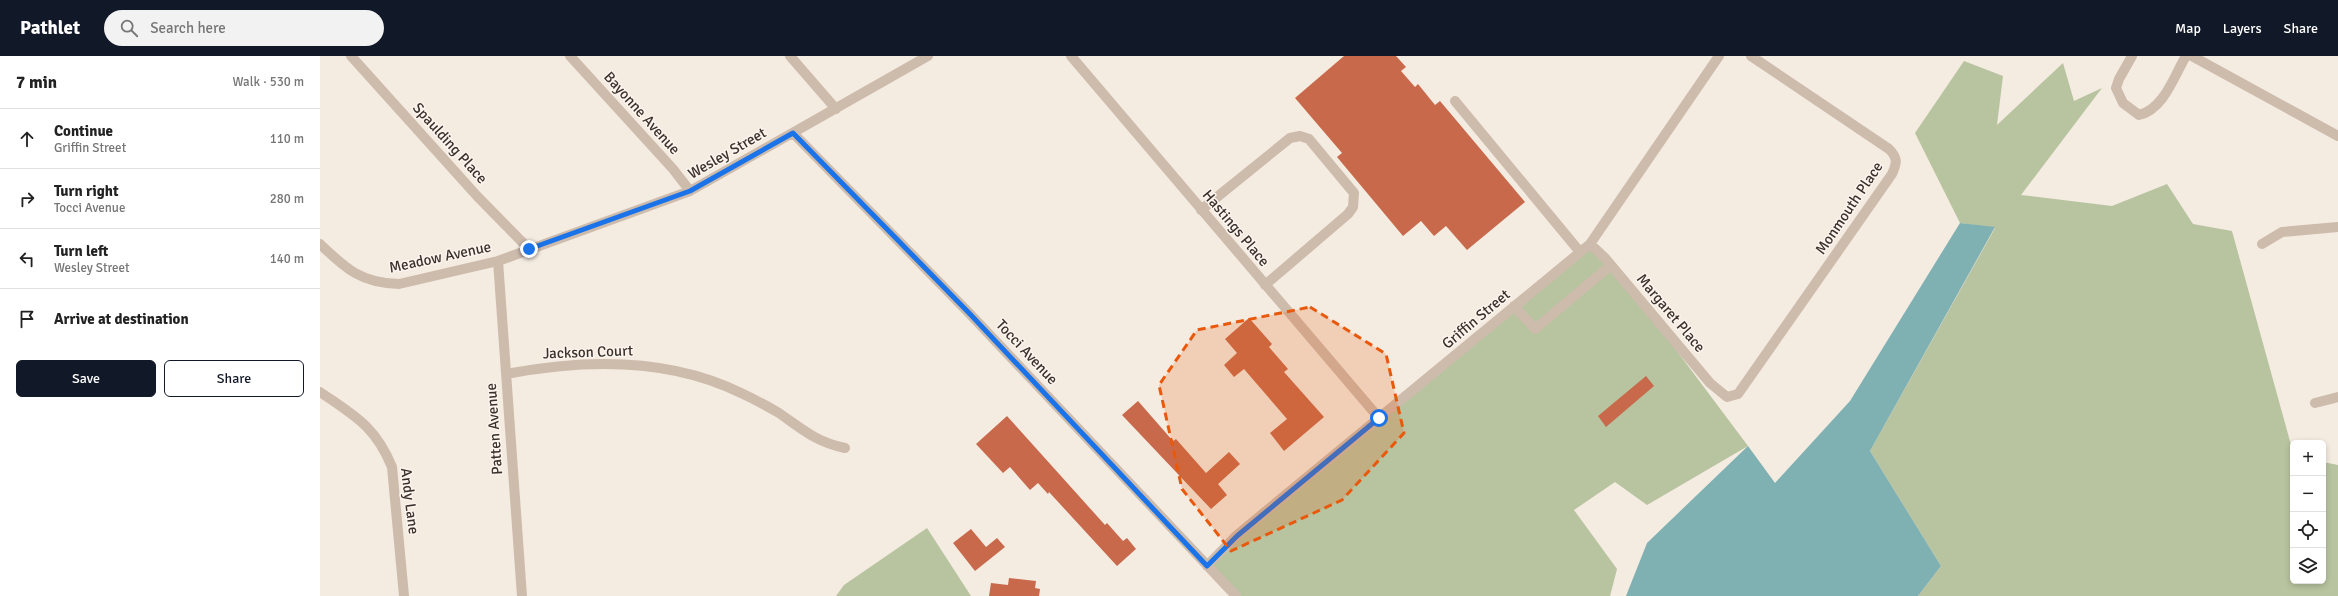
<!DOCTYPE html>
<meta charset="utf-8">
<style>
:root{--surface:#fff;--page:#f2f2f2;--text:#222;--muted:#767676;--line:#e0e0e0;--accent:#111827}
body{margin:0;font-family:Signika,sans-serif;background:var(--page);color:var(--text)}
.controls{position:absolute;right:12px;bottom:12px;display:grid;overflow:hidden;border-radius:6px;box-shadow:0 2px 6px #0003}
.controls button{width:36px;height:36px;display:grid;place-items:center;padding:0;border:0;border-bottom:1px solid var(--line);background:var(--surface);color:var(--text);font:20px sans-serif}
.stop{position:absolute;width:12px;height:12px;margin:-9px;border:3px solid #1a73e8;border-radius:50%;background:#fff}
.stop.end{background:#1a73e8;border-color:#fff;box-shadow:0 1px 4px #0008}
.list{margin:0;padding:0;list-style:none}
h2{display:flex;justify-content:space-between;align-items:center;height:52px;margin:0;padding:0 16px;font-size:17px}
h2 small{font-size:13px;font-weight:400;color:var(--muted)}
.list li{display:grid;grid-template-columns:26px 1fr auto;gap:12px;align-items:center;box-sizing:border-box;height:60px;padding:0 16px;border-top:1px solid var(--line)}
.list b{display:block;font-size:15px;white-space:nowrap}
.list p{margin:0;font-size:13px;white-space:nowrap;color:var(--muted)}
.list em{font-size:13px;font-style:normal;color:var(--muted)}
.actions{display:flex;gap:8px;padding:12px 16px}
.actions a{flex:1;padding:9px 0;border:1px solid var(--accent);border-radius:6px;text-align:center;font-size:14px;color:var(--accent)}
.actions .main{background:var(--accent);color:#fff}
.icon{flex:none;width:22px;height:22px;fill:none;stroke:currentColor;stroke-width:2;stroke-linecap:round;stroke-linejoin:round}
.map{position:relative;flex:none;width:2018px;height:540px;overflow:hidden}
header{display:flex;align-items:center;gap:24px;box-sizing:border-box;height:56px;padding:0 20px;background:var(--accent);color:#fff}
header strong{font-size:19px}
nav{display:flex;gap:22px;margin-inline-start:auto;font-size:14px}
.search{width:280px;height:36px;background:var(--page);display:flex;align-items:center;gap:10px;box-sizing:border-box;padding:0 14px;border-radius:22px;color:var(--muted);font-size:15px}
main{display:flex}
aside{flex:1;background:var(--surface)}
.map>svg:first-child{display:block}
</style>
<header>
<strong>Pathlet</strong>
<div class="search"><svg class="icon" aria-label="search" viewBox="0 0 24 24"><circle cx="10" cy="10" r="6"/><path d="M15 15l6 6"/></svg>Search here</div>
<nav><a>Map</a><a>Layers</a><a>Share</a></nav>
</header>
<main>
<aside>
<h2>7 min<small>Walk · 530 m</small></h2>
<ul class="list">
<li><svg class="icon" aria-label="ahead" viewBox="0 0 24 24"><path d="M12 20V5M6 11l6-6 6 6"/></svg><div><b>Continue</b><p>Griffin Street</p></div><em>110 m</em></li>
<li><svg class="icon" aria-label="right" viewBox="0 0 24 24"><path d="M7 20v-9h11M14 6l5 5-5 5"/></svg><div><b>Turn right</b><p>Tocci Avenue</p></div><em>280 m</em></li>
<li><svg class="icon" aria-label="left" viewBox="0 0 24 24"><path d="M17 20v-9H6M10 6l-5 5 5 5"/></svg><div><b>Turn left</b><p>Wesley Street</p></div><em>140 m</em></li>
<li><svg class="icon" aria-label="arrive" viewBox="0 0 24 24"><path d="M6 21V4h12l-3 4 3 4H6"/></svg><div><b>Arrive at destination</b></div></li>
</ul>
<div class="actions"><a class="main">Save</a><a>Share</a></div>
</aside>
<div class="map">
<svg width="2018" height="540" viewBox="0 0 2018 540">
<rect width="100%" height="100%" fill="#f4ebe1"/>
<path fill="#b8c4a0" d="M1644,5L1683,20L1677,69L1743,7L1754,45L1782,32L1701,139L1792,150L1847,128L1873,168L1912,175L1973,396V525H2003V406L2018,409V540H1598L1621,510L1550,395L1675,172L1640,167L1595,77Z
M1276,187L1428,390L1327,449L1295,426L1254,454L1297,513L1290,540H921L889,505Z
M607,472L651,540H516L524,529Z"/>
<path fill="#7fb0b2" d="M1640,167L1675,171L1550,395L1621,510L1598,540H1306L1327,487L1428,390L1455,427L1530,345Z"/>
<path fill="#c8694b" d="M1024,0H1076L1086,11L1081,15L1095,31L1098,28L1115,49L1120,45L1205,146L1147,194L1126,170L1114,180L1101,165L1083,180L1017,101L1022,97L975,42Z
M929,262L952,288L949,291L968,313L964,316L1004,361L964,395L950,377L967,363L924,313L914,321L904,309L917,297L905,283Z
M1326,320L1334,330L1286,371L1278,360Z
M818,345L853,385L856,383L886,417L909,396L920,408L898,428L907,439L891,453L802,359Z
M687,360L785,469L787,467L803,485L807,482L816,493L797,510L729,436L728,438L718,427L710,434L690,411L683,417L656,388Z
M651,473L666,491L677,482L685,491L655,515L633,487Z
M689,522L716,525L715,532L720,533L719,540H669L671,527L688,529Z"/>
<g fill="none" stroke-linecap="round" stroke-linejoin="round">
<path stroke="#cdbbac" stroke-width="10" d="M31,0L157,140L209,193
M250,0L353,113L370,135
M470,0L516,53
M751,0L1059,362
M1812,0L1799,23L1796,32L1803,47L1819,59C1844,53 1854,20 1866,0
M1872,0L2018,80
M1135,45L1260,196
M473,77L650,258L916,540
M881,154L970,82L980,80L989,83L1034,137L1033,151L1028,158L945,229
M0,188C26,213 41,227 79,228L178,205L370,135L608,0
M1270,188L1285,202L1390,327L1407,341L1418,338L1572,118C1577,107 1578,102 1569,93L1431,0
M1942,188L1962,176L2018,171
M178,205L202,540
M1194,250L1215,273L1291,209
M186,318C264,303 348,301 421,337C434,343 447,350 459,357C482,373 496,386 525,392
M0,336C35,360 55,370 72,411L84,540
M1995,347L2018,341
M887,510L917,479L1270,188L1399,0"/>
</g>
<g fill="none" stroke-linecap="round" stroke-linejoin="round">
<path stroke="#1a73e8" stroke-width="5" d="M209,193L370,135L473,77L650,258L887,510L917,480L1059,362"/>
</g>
<path fill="#e8590c" fill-opacity="0.2" stroke="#e8590c" stroke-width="3" stroke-dasharray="8 5" stroke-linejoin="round" d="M990,251L1066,298L1084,377L1022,444L911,495L862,433L839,329L877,274Z"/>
<g text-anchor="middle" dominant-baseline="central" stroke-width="3" stroke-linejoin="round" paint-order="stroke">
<g font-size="15" fill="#3b302b" stroke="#fbf5ee">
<text transform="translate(322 57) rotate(48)">Bayonne Avenue</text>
<text transform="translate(130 87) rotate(48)">Spaulding Place</text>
<text transform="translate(407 97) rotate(-30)">Wesley Street</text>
<text transform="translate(1529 152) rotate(-56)">Monmouth Place</text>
<text transform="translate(916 172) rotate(50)">Hastings Place</text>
<text transform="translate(120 201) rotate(-12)">Meadow Avenue</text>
<text transform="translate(1351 257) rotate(50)">Margaret Place</text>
<text transform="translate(1156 263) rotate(-40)">Griffin Street</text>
<text transform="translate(268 296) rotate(-2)">Jackson Court</text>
<text transform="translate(707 296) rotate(47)">Tocci Avenue</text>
<text transform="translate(174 373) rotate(-94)">Patten Avenue</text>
<text transform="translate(90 445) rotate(83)">Andy Lane</text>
</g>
</g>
</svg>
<div class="controls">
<button>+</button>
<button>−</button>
<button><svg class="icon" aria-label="locate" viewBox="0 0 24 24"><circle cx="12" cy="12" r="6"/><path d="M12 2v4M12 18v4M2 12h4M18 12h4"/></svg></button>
<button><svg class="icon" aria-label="layers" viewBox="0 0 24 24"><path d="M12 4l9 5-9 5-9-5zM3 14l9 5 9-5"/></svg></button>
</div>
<div class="stop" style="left:1059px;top:362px"></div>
<div class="stop end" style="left:209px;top:193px"></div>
</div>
</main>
